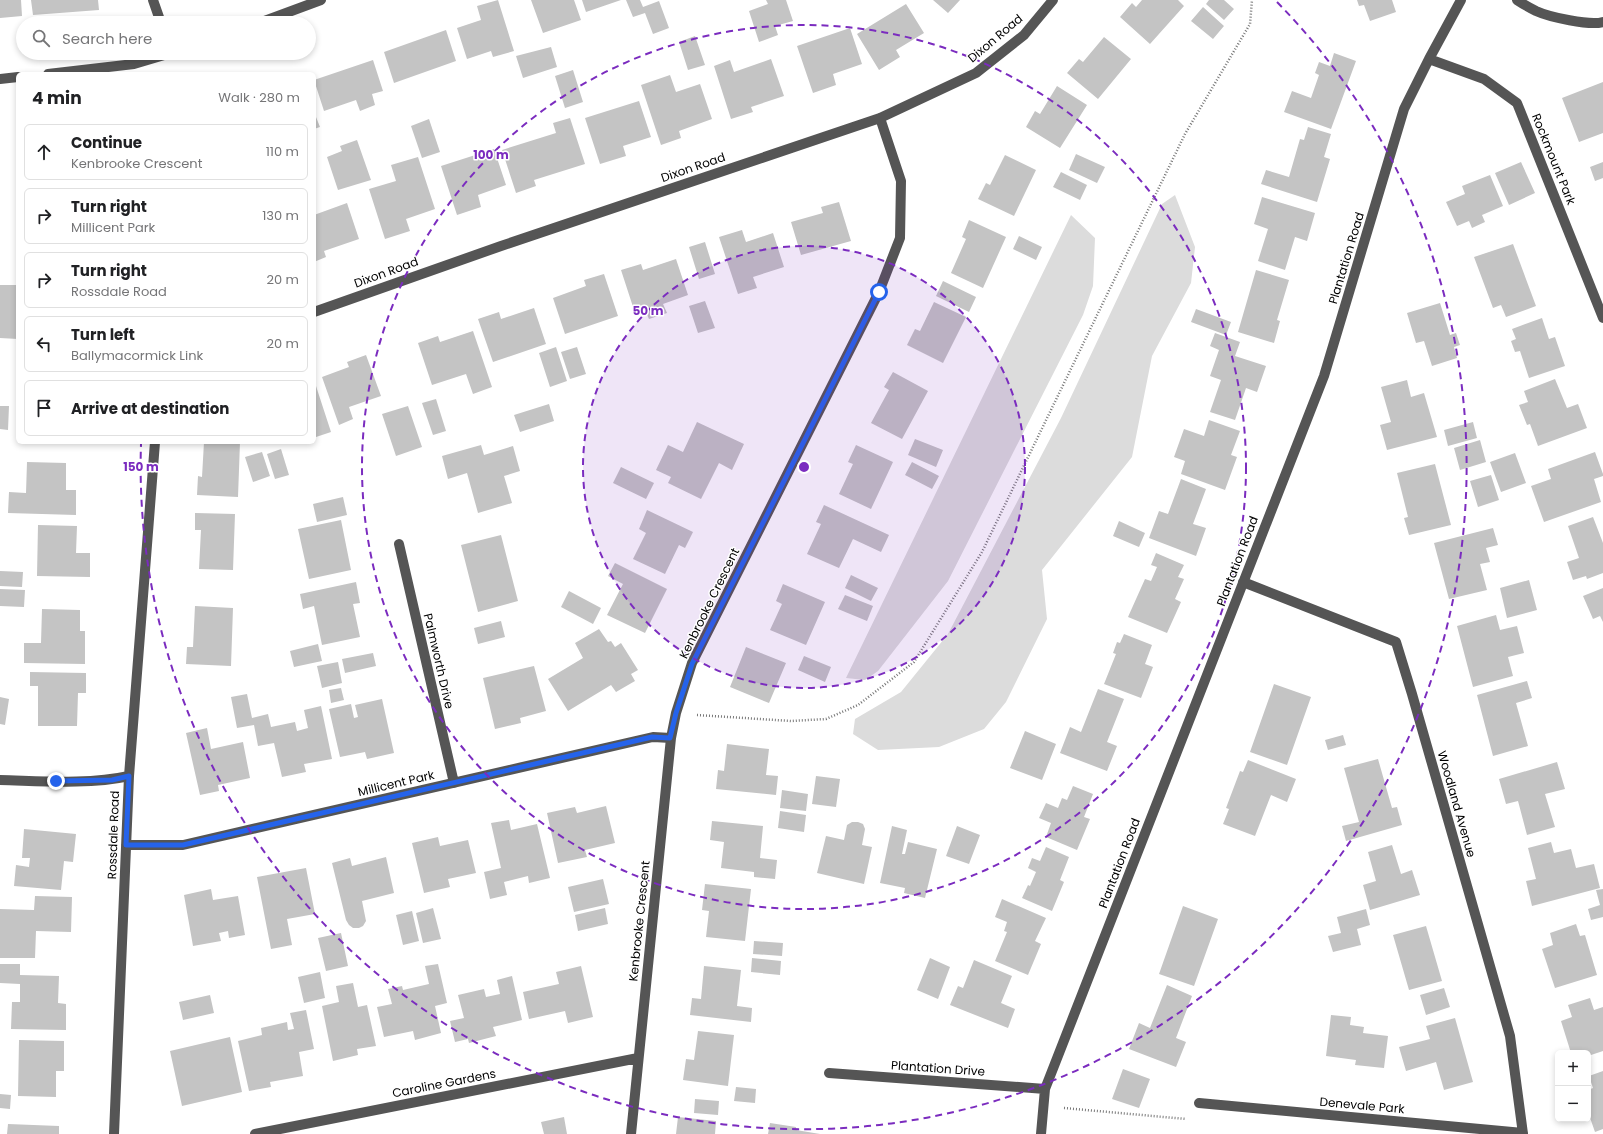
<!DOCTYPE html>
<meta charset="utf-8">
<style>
:root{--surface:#fff;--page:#f2f2f2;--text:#202124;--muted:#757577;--line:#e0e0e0}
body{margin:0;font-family:Poppins,sans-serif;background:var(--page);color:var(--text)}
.controls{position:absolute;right:12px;bottom:12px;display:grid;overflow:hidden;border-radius:6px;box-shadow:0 2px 6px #0003}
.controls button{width:36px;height:36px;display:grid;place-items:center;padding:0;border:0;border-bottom:1px solid var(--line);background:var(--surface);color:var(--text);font:20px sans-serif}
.stop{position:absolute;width:12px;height:12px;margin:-9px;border:3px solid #2563eb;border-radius:50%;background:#fff}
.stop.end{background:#2563eb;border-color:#fff;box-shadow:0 1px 4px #0008}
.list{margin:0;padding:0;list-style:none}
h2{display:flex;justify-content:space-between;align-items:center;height:52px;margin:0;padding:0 16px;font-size:17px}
h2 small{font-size:13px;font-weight:400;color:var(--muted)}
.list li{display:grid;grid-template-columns:26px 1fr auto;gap:12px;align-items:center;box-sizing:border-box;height:56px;margin:0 8px 8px;padding:0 8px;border:1px solid var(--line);border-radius:6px}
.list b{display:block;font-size:15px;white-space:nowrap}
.list p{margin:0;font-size:13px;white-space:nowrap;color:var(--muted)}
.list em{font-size:13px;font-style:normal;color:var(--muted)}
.icon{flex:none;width:22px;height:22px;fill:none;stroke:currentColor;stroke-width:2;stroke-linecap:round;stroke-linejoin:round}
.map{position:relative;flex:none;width:1603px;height:1134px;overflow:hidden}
.search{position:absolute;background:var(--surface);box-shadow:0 2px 6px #0003;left:16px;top:16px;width:300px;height:44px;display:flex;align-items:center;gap:10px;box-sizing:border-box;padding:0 14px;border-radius:22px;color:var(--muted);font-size:15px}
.panel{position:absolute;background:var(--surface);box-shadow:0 2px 6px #0003;left:16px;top:72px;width:300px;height:372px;border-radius:6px}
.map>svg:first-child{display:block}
</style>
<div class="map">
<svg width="1603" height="1134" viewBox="0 0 1603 1134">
<rect width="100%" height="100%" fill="#fff"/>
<path fill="#dcdcdc" d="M1175,195L1195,247L1191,283L1152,356L1132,457L1042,570L1047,619L1006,702L984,729L939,747L878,750L853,734L855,719L901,692L948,634L1061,418L1162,204Z
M1071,215L1095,238L1093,286L1083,315L948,581L878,671L865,680L846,678Z"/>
<path fill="#c4c4c4" d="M0,0H21L22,16L0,18Z
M31,0H98L99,10L33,15Z
M498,0L514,51L493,57L491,51L467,59L457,28L481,20L477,6Z
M531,0H574L581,20L543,33Z
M582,0H621L586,12Z
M626,0H640L643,7L659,1L669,28L653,34L645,13L633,17Z
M766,0H786L793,21L775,26L778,35L759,42L749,11L768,4Z
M933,0H960L948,13Z
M1142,0H1178L1184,6L1150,44L1120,17L1132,3L1136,7Z
M1209,0H1224L1234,9L1224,20L1206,4Z
M1357,0H1392L1396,12L1370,21L1364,5L1359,6Z
M906,4L924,33L896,50L900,57L879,70L857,34Z
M1203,7L1224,26L1213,39L1191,21Z
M850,28L862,64L833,74L836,85L813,93L797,46Z
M446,30L456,61L394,83L384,52Z
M695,36L705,65L688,70L679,42Z
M1104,37L1131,59L1098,99L1067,73L1079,59L1083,62Z
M551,47L557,67L523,78L516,56Z
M1334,53L1356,61L1331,129L1284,112L1292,91L1311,98L1319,75L1315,73L1319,62L1330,66Z
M771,59L784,96L751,107L753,112L731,119L714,66L730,60L734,72Z
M373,60L383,91L372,94L375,105L360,111L356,100L324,111L314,80Z
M573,70L583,102L565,108L555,76Z
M670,75L676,92L700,84L712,119L679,131L681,138L661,145L641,85Z
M1603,82V133L1579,142L1562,98Z
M1057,86L1087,105L1060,148L1026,127L1035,111L1040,114Z
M639,101L651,137L623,146L626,156L600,164L585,118Z
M314,112L320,127L314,129Z
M570,118L585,164L534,180L536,186L516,193L502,150L556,133L553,123Z
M429,119L440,152L422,158L411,126Z
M1308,127L1331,134L1324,157L1330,159L1317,202L1261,184L1266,170L1289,177L1300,139L1304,140Z
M357,140L371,180L338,190L327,157L342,151L340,146Z
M494,149L506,185L478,195L481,207L457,215L441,166Z
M1076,154L1105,167L1097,183L1069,170Z
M1005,155L1036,170L1014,216L978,199L986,183L990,185Z
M418,157L435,209L406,219L410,231L385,239L369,189L396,181L391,165Z
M1521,162L1535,193L1509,205L1495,173Z
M1603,162V178L1595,181L1590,167Z
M1061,172L1087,185L1080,200L1053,187Z
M1490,175L1503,206L1482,215L1485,222L1472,228L1469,221L1457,226L1446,202L1465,194L1462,186Z
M1262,197L1315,213L1307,241L1295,237L1285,270L1258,261L1268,229L1254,224Z
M839,202L851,241L801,255L791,222L823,213L821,207Z
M347,203L359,239L324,251L326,257L314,262V215Z
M969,220L1006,237L983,288L951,273L966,239L962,237Z
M742,230L746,242L773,233L784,267L753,277L757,288L738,294L719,237Z
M1019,236L1042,247L1036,260L1013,249Z
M705,242L715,274L699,279L689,247Z
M1513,244L1536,306L1506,317L1501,305L1493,308L1474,257Z
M676,259L688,295L663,304L667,313L649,319L645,310L635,313L621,270L641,264L643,270Z
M1256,270L1289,280L1277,320L1280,321L1274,343L1238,332Z
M604,274L618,316L565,334L553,298L586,286L584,280Z
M943,281L976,297L969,312L936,296Z
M0,285H18V339L0,338Z
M705,301L715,328L698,333L689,306Z
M934,302L966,317L943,363L907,345L915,329L920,331Z
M1440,303L1450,335L1456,333L1460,345L1454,347L1457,358L1432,366L1424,341L1416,343L1407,313Z
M534,308L546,344L493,362L478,319L499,312L501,319Z
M1196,309L1231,322L1226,335L1191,322Z
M1542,318L1549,339L1555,337L1565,366L1529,378L1520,351L1515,352L1511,341L1516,339L1512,329Z
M473,331L492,387L473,394L466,374L432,385L418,343L438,336L440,342Z
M1215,333L1240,342L1235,356L1266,366L1257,392L1246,388L1235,420L1210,412L1221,380L1210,376L1219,350L1210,346Z
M556,347L567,381L550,387L539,353Z
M577,347L586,374L570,379L561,352Z
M366,355L381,396L349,407L353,419L339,425L322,377L349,367L347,362Z
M893,372L928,391L902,439L871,423L889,390L884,387Z
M1555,379L1567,408L1578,404L1587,428L1538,446L1530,424L1527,425L1519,405L1528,402L1524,391Z
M1407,380L1411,397L1424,393L1437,437L1387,450L1380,425L1391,422L1381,387Z
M316,386L331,432L316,437L314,431V387Z
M436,399L446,431L433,435L422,403Z
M549,404L554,421L520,432L514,415Z
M0,406H9L8,430L0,429Z
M408,406L422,447L396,456L382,414Z
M1209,420L1240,431L1231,455L1237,457L1225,490L1181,474L1185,461L1174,457L1184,429L1204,436Z
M697,422L744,444L732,470L719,463L701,499L668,483L671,477L656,470L668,445L683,452Z
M1473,422L1477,438L1448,446L1444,430Z
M915,439L943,450L936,467L908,455Z
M1480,440L1486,462L1460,470L1454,448Z
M204,442H240L238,497L197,495L198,476L202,477Z
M481,445L484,455L513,446L520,471L504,476L512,503L478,513L467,473L448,479L442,456Z
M856,445L893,462L871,509L839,494L853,464L848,462Z
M281,449L289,475L275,479L267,454Z
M262,452L270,476L253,482L245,457Z
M1595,452L1603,474V476L1594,479L1601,502L1544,522L1531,486L1551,479L1548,469Z
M1515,453L1526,483L1501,492L1490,462Z
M27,462L66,463V490H76V515L8,513L9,492L26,493Z
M912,462L939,476L932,489L905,475Z
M1435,464L1451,525L1409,535L1404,518L1408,517L1397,473Z
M621,467L654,483L646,499L613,483Z
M1491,475L1499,500L1478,507L1470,481Z
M1181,479L1206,489L1193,524L1206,528L1196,556L1149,538L1159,511L1168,514Z
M343,497L347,515L317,522L313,504Z
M824,505L889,535L881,552L853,539L839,568L807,554L821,524L816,522Z
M647,510L693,532L685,548L679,545L665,574L633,559L646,533L639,529Z
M195,513L235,514L233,570L199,569L201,530H195Z
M1593,517L1603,543V573L1587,579L1586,576L1573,580L1567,562L1579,558L1568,526Z
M341,520L351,570L309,579L298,529Z
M1119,521L1145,533L1139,547L1113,536Z
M38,525L77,526L76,553H90V577L37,576Z
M1493,528L1498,545L1486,548L1490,562L1480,564L1487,590L1449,599L1434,543Z
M501,535L518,601L478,612L461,545Z
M1156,553L1184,565L1178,577L1184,579L1175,599L1181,602L1167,633L1128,617L1145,579L1151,581L1157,567L1151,565Z
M615,563L667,589L645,633L607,615L623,584L608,576Z
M0,571L23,572L22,587L0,586Z
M851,575L878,588L871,601L845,588Z
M1529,580L1537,610L1507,618L1500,588Z
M356,582L360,603L353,604L360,637L322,645L314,606L303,609L300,594Z
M783,584L825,602L806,645L770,630L782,604L776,601Z
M1603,588V622L1600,616L1593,619L1583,596Z
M0,589L25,590L24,607L0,606Z
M569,591L601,608L593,624L561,607Z
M845,595L873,606L867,621L838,609Z
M195,606L233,608L231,666L186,664L187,647H193Z
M42,609L80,610V631H85V664L24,663V643H41Z
M1496,615L1500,630L1517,626L1524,653L1508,657L1513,676L1473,687L1457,626Z
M501,621L505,637L478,644L474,628Z
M599,629L608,642L611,641L615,647L621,643L638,670L631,674L635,681L616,692L611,685L568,711L548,679L583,658L575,643Z
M1124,634L1152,645L1145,664L1153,667L1141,698L1104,684L1116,654L1113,653L1117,642L1120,643Z
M318,644L322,661L294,667L290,651Z
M746,647L786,663L769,703L730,687Z
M373,653L376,666L345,673L342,659Z
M804,656L831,667L825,682L798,670Z
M338,662L342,683L322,688L317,666Z
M534,666L546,711L520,718L521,723L495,729L483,678Z
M30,672L86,673V693H78L77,726H38V686H30Z
M1527,681L1532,698L1516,703L1528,746L1493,756L1477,695Z
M1274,684L1311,697L1287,765L1250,752Z
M341,688L344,700L331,703L329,690Z
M1098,689L1124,699L1107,742L1117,746L1107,771L1060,753L1070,727L1081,732Z
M247,694L252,718L268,714L271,727L295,722L297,731L308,728L304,710L321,706L332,759L304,764L306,772L282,777L274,743L258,746L254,725L237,728L231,697Z
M0,697L9,699L5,725L0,724Z
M382,699L394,753L367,759L365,752L340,757L329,709L351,704L354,718L358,717L355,705Z
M207,728L211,749L243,742L250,778L218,785L219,791L200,795L186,733Z
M1025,731L1056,744L1042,780L1010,768Z
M1343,735L1346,745L1328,750L1325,740Z
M727,744L769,749L766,775L778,776L776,795L716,789L718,770L724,771Z
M1378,759L1392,808L1397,807L1402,825L1346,841L1342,826L1359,822L1344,768Z
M1248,760L1296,779L1287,802L1271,795L1255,836L1223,824L1229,809L1226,808L1240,771L1243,772Z
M1557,762L1565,789L1545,794L1555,827L1527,835L1518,801L1506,804L1499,779Z
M816,776L840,779L836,807L812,804Z
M1073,786L1093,794L1084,817L1090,819L1077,850L1046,837L1051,823L1039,818L1046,803L1058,808L1062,798L1067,800Z
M782,790L808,794L806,811L780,808Z
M606,806L615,843L585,850L587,857L558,863L547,813L575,807L577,813Z
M780,811L806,815L804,832L778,828Z
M509,820L511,830L537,824L550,878L529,883L528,876L504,882L507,895L490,899L484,872L501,868L491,823Z
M712,821L763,826L760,858L777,860L775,879L754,877V872L721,868L724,842L710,840Z
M852,822H858L863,824L865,829L862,845L872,847L864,884L817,873L826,836L844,840L847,825Z
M892,826L907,830L902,854H905L908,842L937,849L925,898L904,893L905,888L880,883Z
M957,826L980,835L969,864L946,856Z
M24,829L76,834L73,862L64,861L61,890L14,886L16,865L29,867L30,858H22Z
M438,837L440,846L468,840L476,873L448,879L450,887L424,893L412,843Z
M1551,842L1554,853L1571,849L1576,868L1594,864L1600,888L1532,906L1526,881L1536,879L1528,848Z
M1392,845L1401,874L1412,870L1420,895L1370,910L1363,885L1376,881L1368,852Z
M1046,847L1069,857L1060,880L1064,882L1052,911L1022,898L1028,885L1030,886L1036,872L1028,868L1032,858L1040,861Z
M386,857L394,893L362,901L366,921L363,926L359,928H353L349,925L346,920L332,863L350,858L352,866Z
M306,868L315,914L287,919L292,945L271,949L257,877Z
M603,879L609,904L574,912L568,887Z
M705,884L751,889L745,941L706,937L709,911L702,910Z
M211,889L213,900L238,896L245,935L229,938L228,931L219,933L221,941L193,946L184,895Z
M1603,889V917L1591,920L1588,909L1600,905L1596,890Z
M35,896L72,897L71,932L36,931L35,958H0V909L34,910Z
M1002,899L1046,918L1035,941L1041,944L1028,975L995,961L1007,932L1004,931L1007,922L995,917Z
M1183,906L1218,919L1194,986L1159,974Z
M433,908L441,939L423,943L416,913Z
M605,908L608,924L578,931L575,915Z
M1366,909L1370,925L1357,929L1361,945L1333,952L1328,936L1341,933L1337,917Z
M412,911L419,941L403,945L396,915Z
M1576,924L1580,936L1585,935L1597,975L1555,988L1542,949L1553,945L1550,933Z
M1426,926L1442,981L1409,990L1393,935Z
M341,933L348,966L326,971L318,938Z
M754,941L783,943L782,956L753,954Z
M752,958L781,961L780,975L751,972Z
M930,958L950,967L938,999L917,990Z
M974,960L1012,976L1001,1003L1015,1009L1008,1028L950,1005L958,986L963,988Z
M0,964H20V975L59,976L58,1003L66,1004V1030L11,1029L12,1002H20V984L0,983Z
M438,964L447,1003L435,1006L441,1033L415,1040L413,1031L384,1037L377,1007L392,1004L388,989L402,986L403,990L429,984L425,966Z
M581,966L593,1017L568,1023L565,1011L529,1019L523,992L559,984L556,972Z
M704,966L741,970L737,1006L752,1008L751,1022L690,1015L692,998L701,999Z
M320,972L325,998L304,1003L298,977Z
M512,976L522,1020L493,1027L496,1036L469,1043L468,1039L455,1042L450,1021L464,1018L458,995L484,989L486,997L500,994L497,980Z
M353,983L358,1007L367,1005L376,1046L357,1049L358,1055L333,1061L322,1006L339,1002L336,986Z
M1167,985L1192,996L1176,1038L1186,1042L1176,1067L1129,1049L1139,1023L1150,1028Z
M1444,988L1450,1007L1426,1015L1420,995Z
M210,995L214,1013L183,1020L179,1002Z
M1590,998L1594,1010L1603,1007V1051L1588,1056V1053H1571L1561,1021L1572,1017L1568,1005Z
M306,1010L314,1049L299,1052L303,1076L270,1082L271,1087L249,1091L238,1041L262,1035L261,1028L287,1022L288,1030L294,1029L290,1013Z
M1331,1015L1351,1017L1350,1025L1364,1027L1363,1033L1388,1036L1384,1068L1355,1065L1356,1060L1326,1056Z
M1455,1018L1473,1082L1444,1090L1436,1062L1406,1071L1399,1047L1430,1039L1426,1026Z
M698,1031L734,1035L728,1086L683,1080L686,1059L694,1060Z
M230,1037L242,1092L182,1106L170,1051Z
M19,1040L64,1041V1071H56V1097L18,1096Z
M1123,1069L1150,1079L1139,1108L1112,1099Z
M1603,1071V1129L1595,1132L1588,1112V1090L1593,1088L1589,1076Z
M736,1087L756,1089L755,1103L734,1101Z
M0,1094L11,1095L10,1109L0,1108Z
M695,1099L719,1101L718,1115L694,1113Z
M564,1117L567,1134H544L541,1122Z
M678,1117L716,1121L715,1134H676Z
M770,1123L796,1127V1130L820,1134H768Z
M8,1124L59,1126V1134H7Z"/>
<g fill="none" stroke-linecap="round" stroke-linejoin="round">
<path stroke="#777" stroke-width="2.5" stroke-dasharray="1 2" stroke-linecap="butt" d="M697,715L791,721L826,719L858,705L914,662L982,552L1185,134L1250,24L1252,0
M1064,1108L1186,1119"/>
<path stroke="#555" stroke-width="10" d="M153,0L161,23
M1517,0C1523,4 1530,8 1536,11C1549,17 1590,26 1603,22
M259,23L321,0
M1429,59L1484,79L1517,103L1603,318
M48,74L134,64L171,53
M0,79L18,77
M314,312L501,246L880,118L976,73L1024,35L1053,0
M399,544L454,783
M1243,582L1396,642L1412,694L1510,1036L1523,1134
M0,780C41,781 88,785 129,776
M126,845H183L653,737L671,738
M829,1073L1045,1089
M1199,1103L1523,1133
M114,1134L129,776L155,442
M255,1134L638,1058
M631,1134L671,738L676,713L692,663L879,292L900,238L901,181L880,118
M1041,1134L1045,1089L1324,376L1404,109L1429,59L1461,0"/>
</g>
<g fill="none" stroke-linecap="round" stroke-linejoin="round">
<path stroke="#2563eb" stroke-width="5" d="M56,781L112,780L129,776L126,845H183L652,737L670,738L676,713L692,664L879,292"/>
</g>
<circle cx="804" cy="467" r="221" fill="#7b2cbf" fill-opacity=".12"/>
<g fill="none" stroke="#7b2cbf" stroke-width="2" stroke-dasharray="7 5">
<circle cx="804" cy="467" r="221"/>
<circle cx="804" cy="467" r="442"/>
<path d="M1277 2A663 663 0 1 1 141 444"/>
</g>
<g text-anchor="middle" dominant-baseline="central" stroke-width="3" stroke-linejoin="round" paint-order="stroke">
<g font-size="12" fill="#000" stroke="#fff">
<text transform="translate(995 38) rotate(-40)">Dixon Road</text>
<text transform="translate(1554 159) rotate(68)">Rockmount Park</text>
<text transform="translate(693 167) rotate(-19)">Dixon Road</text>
<text transform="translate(1346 258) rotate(-73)">Plantation Road</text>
<text transform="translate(386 272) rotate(-20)">Dixon Road</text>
<text transform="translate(1237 561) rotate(-69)">Plantation Road</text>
<text transform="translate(709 603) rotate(-64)">Kenbrooke Crescent</text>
<text transform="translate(439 661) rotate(77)">Palmworth Drive</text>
<text transform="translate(396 783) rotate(-13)">Millicent Park</text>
<text transform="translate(1457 804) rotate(74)">Woodland Avenue</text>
<text transform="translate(113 835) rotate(-88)">Rossdale Road</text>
<text transform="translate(1119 863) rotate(-69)">Plantation Road</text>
<text transform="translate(639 921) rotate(-84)">Kenbrooke Crescent</text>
<text transform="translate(938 1068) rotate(4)">Plantation Drive</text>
<text transform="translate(444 1083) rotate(-11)">Caroline Gardens</text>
<text transform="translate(1362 1105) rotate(5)">Denevale Park</text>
</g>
</g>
<circle cx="804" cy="467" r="6" fill="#7b2cbf" stroke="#fff" stroke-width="2"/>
<g font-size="12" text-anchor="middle" font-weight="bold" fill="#7b2cbf" stroke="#fff" stroke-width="3" stroke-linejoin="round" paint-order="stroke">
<text x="491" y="159">100 m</text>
<text x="648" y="315">50 m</text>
<text x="141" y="471">150 m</text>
</g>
</svg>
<div class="controls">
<button>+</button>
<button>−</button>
</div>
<div class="stop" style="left:879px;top:292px"></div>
<div class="stop end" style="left:56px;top:781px"></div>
<div class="search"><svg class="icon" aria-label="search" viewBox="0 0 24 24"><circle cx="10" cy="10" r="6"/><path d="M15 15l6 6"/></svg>Search here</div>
<section class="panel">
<h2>4 min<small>Walk · 280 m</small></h2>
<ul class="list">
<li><svg class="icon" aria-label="ahead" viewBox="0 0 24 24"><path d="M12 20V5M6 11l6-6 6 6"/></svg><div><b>Continue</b><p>Kenbrooke Crescent</p></div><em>110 m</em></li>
<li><svg class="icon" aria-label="right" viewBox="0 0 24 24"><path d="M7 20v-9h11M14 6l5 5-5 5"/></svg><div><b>Turn right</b><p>Millicent Park</p></div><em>130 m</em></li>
<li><svg class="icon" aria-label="right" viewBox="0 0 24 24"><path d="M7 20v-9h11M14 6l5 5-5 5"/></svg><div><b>Turn right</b><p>Rossdale Road</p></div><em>20 m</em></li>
<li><svg class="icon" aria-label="left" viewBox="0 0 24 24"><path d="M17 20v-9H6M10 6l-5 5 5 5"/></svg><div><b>Turn left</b><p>Ballymacormick Link</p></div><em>20 m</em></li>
<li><svg class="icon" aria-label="arrive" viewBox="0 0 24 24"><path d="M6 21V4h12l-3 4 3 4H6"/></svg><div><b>Arrive at destination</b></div></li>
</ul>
</section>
</div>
